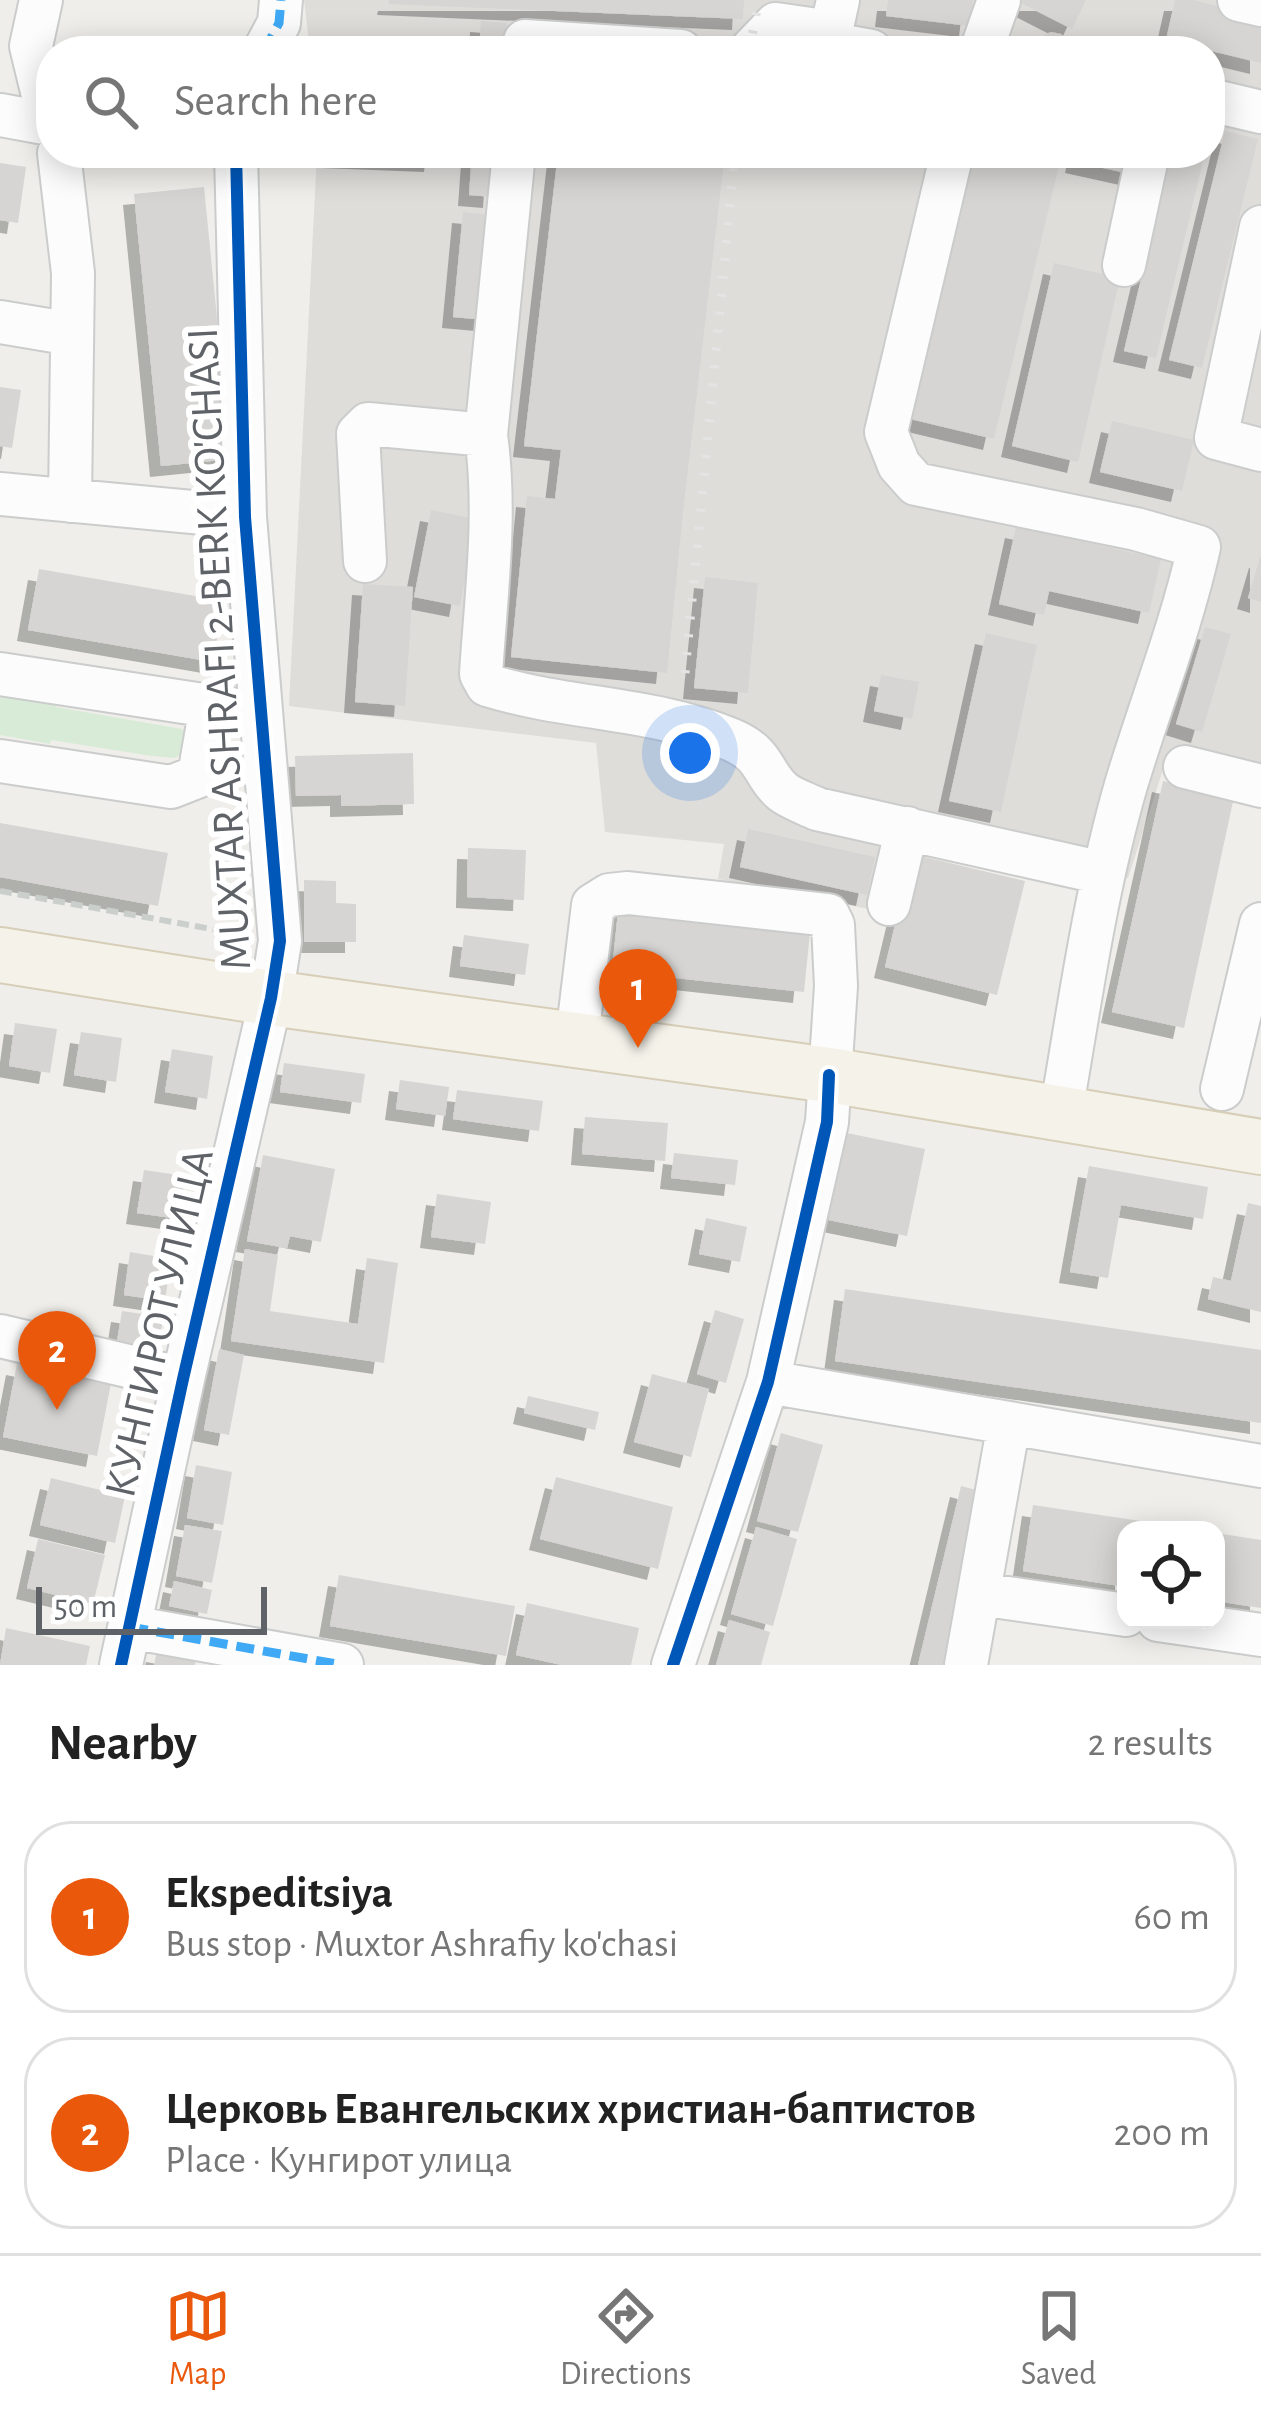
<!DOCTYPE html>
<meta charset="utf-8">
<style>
:root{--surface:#fff;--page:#f6f6f6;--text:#222;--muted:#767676;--line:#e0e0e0;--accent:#ea580c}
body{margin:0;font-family:"Alegreya Sans",sans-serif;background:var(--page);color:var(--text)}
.controls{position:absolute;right:36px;bottom:36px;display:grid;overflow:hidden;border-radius:24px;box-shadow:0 6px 30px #0003}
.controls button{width:108px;height:108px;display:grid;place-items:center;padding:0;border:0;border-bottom:3px solid var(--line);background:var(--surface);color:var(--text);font:60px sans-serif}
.scale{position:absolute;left:36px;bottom:30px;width:231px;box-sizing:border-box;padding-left:12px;border:6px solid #5f6368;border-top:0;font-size:33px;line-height:42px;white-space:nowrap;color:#5f6368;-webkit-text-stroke:9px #fff;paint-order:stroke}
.you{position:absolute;left:690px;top:753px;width:42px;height:42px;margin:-30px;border:9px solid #fff;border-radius:50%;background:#1a73e8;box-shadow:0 0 0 18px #1a73e833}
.badge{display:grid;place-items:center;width:78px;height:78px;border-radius:50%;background:var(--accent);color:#fff;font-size:39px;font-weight:700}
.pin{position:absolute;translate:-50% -99px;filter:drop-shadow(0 3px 6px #0008)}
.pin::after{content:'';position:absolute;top:63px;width:42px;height:36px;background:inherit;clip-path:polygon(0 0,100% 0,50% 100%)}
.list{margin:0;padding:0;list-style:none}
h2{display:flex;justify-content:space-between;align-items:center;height:156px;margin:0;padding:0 48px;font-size:51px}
h2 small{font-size:39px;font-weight:400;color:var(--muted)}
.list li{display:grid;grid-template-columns:78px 1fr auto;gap:36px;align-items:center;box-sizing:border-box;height:192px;margin:0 24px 24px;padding:0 24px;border:3px solid var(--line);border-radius:48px}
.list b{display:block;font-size:45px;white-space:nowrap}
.list p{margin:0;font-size:39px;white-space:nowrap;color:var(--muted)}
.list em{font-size:39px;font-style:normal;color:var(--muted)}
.icon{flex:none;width:66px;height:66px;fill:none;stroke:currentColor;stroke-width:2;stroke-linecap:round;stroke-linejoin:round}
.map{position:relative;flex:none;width:1261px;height:1665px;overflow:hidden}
.search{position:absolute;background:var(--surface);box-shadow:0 6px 30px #0003;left:36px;right:36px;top:36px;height:132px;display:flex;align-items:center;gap:30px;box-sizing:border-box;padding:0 42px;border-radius:48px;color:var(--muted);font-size:45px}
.sheet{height:588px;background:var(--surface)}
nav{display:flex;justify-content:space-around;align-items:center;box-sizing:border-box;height:168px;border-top:3px solid var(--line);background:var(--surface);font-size:33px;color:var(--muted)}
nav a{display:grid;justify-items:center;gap:6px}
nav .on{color:var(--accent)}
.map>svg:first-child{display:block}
</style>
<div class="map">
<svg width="1261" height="1665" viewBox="0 0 1261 1665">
<defs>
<filter id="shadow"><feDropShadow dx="-11" dy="11" stdDeviation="0" flood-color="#0004"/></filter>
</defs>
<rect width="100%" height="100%" fill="#efeeea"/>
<path fill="#dfddda" d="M304,0H1261V771L1169,751L1128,878L899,831L879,911L718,879L724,844L605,832L596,743L289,706L317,153H1210V51H310Z"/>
<path fill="#d8ebd6" d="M0,694L55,702L56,707L182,729L187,740L184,752L175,758L152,756L51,740L50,744L0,735Z"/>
<path fill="#d6d5d3" filter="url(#shadow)" d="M389,0H744L743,19L388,4Z
M888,0H973L970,26L886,16Z
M1023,0H1086L1072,29L1021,3Z
M1175,0H1193L1261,17V63L1166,40Z
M481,21L507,23L505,51H479Z
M1051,32L1061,34L1068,41L1071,51H1035L1036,44L1042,36Z
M1225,131L1258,139L1202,368L1169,360Z
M332,153H436L435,161L332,157Z
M472,153H497L494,197L469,195Z
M558,153H725L683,512L667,673L511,657L527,496L555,499L561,450L524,446Z
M966,153H1062L994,439L902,417Z
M1078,153H1140L1135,175L1076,162Z
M1171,153H1205L1156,358L1124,351Z
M0,163L26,167L18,223L0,220Z
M204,187L231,459L161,466L134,194Z
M463,212L496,215L486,320L453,317Z
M1054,263L1120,278L1078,462L1012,446Z
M0,387L21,390L12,448L0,446Z
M1112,421L1194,440L1182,491L1100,472Z
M431,510L476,519L460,606L414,597Z
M1016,527L1161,559L1149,613L1049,591L1044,615L999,604Z
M1260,557H1261V602L1248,598Z
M39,569L224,601L213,662L28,630Z
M705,577L758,583L748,693L694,688Z
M363,584L413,587L405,706L355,702Z
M1205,627L1231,634L1202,732L1176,724Z
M986,633L1037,645L1001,812L949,801Z
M881,675L919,682L912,719L874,711Z
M413,753L414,804L341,806V795L296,796L295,756Z
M1163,781L1234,797L1184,1028L1112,1012Z
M0,823L168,853L158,906L0,877Z
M748,829L875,857L867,895L740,867Z
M468,848L526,850L524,900L467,897Z
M912,854L1025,881L997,995L885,967Z
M304,880L336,881V903L356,904V942H304Z
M619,902L811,923L804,992L612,971Z
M464,935L529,944L525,975L460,966Z
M15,1023L57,1029L50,1073L9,1066Z
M81,1032L122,1038L116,1082L74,1075Z
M172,1049L213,1056L207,1099L165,1092Z
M284,1063L365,1074L361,1103L280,1092Z
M400,1080L449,1087L445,1116L396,1109Z
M457,1090L543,1101L539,1131L453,1119Z
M585,1117L668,1123L665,1161L582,1154Z
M842,1132L925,1149L907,1236L824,1219Z
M674,1153L738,1160L735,1185L671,1178Z
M263,1155L335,1169L321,1242L290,1236L287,1248L247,1241Z
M1089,1166L1208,1187L1203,1219L1121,1205L1108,1278L1070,1272Z
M144,1170L185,1176L179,1219L137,1213Z
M437,1194L491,1202L485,1244L431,1237Z
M1248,1203L1261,1206V1312L1208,1299L1213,1277L1231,1281Z
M706,1218L747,1227L740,1262L699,1254Z
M245,1249L278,1255L270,1311L358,1324L367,1258L398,1263L384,1363L231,1341Z
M130,1252L171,1259L165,1301L124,1295Z
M845,1289L1261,1350V1423L835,1361Z
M715,1310L744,1319L726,1383L697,1374Z
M122,1311L163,1317L157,1360L115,1354Z
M219,1349L244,1355L229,1435L204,1430Z
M17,1364L111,1383L97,1456L3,1437Z
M652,1374L709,1389L691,1457L634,1442Z
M528,1396L599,1412L595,1430L524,1413Z
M781,1433L823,1445L798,1532L757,1521Z
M196,1465L232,1472L223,1525L187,1518Z
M556,1477L673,1507L658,1569L540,1539Z
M51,1478L125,1496L115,1543L40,1525Z
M961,1486L991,1494L950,1665H918Z
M1033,1505L1181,1527V1530H1126V1587L1023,1571Z
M185,1525L222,1531L212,1583L176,1576Z
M756,1527L797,1539L773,1626L731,1614Z
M1216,1533L1261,1540V1608L1216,1601Z
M38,1539L105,1555L93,1604L27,1588Z
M339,1575L515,1606L506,1656L330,1626Z
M174,1581L212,1590L207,1614L169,1606Z
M527,1603L639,1628L631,1665H562L516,1655Z
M729,1620L770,1632L761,1665H716Z
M6,1628L90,1646L86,1665H0Z
M157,1651L196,1658L195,1665H154Z"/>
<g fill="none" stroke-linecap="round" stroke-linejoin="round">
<g stroke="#cbcccc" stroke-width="46">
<path id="minor" d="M838,0L831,32L838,45L871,51
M1239,0L1261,5
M264,51L279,23L281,0
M524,51L525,41L681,51
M750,51L776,24L831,32
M981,51L999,0
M1210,100L1261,112
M0,115L50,124L31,46L41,0
M59,153L73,273L70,501
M952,153L886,432L899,465L916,484L1136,529L1199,547C1181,628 1150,705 1126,785C1095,892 1080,1003 1061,1112
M1261,227L1216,438L1261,450
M1124,265L1148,153
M0,322L72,334
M486,435C497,514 486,595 481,674L487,685C568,710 654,707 732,740C767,755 762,775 783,792C792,799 807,804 817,809L1103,873
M0,494L245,517
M365,561L358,434L368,424L486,435L514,153
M0,674L236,710
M0,761L171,787L199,776L211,706
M1185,767L1261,786
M889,904L907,828
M577,1038L593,905L609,895L628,893L828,915L833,925L836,986L827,1122L768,1382L673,1665
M1222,1089L1261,924
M0,1336L183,1379
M768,1382L1261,1466
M979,1594L1126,1615
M1158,1620L1261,1635
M130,1627L342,1665
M121,1665L183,1379L271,998L280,941L245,517L236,153
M966,1665L1009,1423"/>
</g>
<g stroke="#d7ceb8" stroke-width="58">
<path id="major" d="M0,955L271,998L829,1075L1261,1147"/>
</g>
<path stroke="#cacfcc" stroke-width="6" stroke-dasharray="12 6" stroke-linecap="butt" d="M0,891L245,935"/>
<use href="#minor" stroke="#fdfcfc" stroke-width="42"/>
<use href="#major" stroke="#f4f2e9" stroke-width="54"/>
<path stroke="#e4e4e4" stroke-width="9" stroke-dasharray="3 15" stroke-linecap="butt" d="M749,51L759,0
M685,673L735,153"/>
<path stroke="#3fa9f5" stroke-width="9" stroke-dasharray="18 9" stroke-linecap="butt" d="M264,51L279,23L281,0
M130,1627L342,1665"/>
<g stroke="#fff" stroke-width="20">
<path id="cycleway" d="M121,1665L183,1379L271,998L280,941L245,517L236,153
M673,1665L768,1382L827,1122L829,1075"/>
</g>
<use href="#cycleway" stroke="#0057b8" stroke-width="12"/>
</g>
<g text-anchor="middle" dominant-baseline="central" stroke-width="12" stroke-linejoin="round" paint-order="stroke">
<g font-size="45" fill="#5f6368" stroke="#fff">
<text transform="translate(220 649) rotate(-93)">MUXTAR ASHRAFI 2-BERK KO'CHASI</text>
<text transform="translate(160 1323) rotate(-77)">КУНГИРОТ УЛИЦА</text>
</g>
</g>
</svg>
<div class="controls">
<button><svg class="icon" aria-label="locate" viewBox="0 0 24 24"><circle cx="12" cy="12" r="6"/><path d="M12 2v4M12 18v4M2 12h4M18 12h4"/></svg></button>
</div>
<div class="scale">50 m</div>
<div class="you"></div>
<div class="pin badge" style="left:638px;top:1048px">1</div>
<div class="pin badge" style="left:57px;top:1410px">2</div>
<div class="search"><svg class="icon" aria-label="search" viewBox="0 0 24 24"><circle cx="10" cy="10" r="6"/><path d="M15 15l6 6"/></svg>Search here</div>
</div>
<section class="sheet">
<h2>Nearby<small>2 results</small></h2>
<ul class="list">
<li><span class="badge">1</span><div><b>Ekspeditsiya</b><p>Bus stop · Muxtor Ashrafiy ko'chasi</p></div><em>60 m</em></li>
<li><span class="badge">2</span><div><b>Церковь Евангельских христиан-баптистов</b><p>Place · Кунгирот улица</p></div><em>200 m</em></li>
</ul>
</section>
<nav>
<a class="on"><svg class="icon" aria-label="map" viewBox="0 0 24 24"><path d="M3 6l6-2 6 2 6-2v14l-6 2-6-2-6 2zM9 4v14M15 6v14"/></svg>Map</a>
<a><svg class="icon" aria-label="directions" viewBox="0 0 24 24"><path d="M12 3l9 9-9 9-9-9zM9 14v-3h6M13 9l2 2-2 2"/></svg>Directions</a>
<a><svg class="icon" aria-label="saved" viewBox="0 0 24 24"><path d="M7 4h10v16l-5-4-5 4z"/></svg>Saved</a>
</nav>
